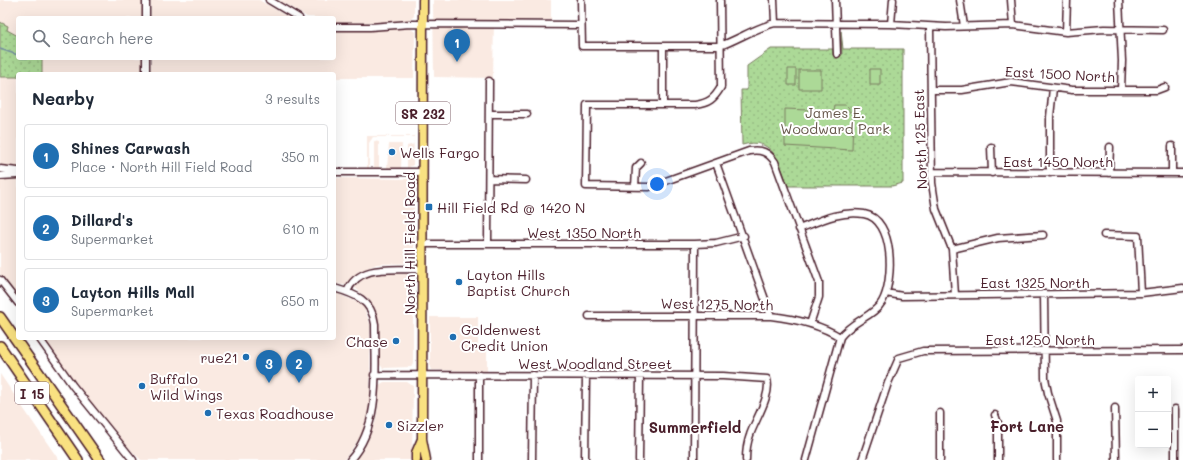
<!DOCTYPE html>
<meta charset="utf-8">
<style>
:root{--surface:#fff;--page:#f6f6f7;--text:#1f2937;--muted:#747a83;--line:#e0e1e3;--accent:#1f6fb2}
body{margin:0;font-family:Mali,sans-serif;background:var(--page);color:var(--text)}
.controls{position:absolute;right:12px;bottom:12px;display:grid;overflow:hidden;border-radius:4px;box-shadow:0 4px 16px #0002}
.controls button{width:36px;height:36px;display:grid;place-items:center;padding:0;border:0;border-bottom:1px solid var(--line);background:var(--surface);color:var(--text);font:20px sans-serif}
.you{position:absolute;left:657px;top:184px;width:14px;height:14px;margin:-10px;border:3px solid #fff;border-radius:50%;background:#1a73e8;box-shadow:0 0 0 6px #1a73e833}
.badge{display:grid;place-items:center;width:26px;height:26px;border-radius:50%;background:var(--accent);color:#fff;font-size:13px;font-weight:700}
.pin{position:absolute;translate:-50% -33px;filter:drop-shadow(0 1px 2px #0008)}
.pin::after{content:'';position:absolute;top:21px;width:14px;height:12px;background:inherit;clip-path:polygon(0 0,100% 0,50% 100%)}
.list{margin:0;padding:0;list-style:none}
h2{display:flex;justify-content:space-between;align-items:center;height:52px;margin:0;padding:0 16px;font-size:17px}
h2 small{font-size:13px;font-weight:400;color:var(--muted)}
.list li{display:grid;grid-template-columns:26px 1fr auto;gap:12px;align-items:center;box-sizing:border-box;height:64px;margin:0 8px 8px;padding:0 8px;border:1px solid var(--line);border-radius:4px}
.list b{display:block;font-size:15px;white-space:nowrap}
.list p{margin:0;font-size:13px;white-space:nowrap;color:var(--muted)}
.list em{font-size:13px;font-style:normal;color:var(--muted)}
.icon{flex:none;width:22px;height:22px;fill:none;stroke:currentColor;stroke-width:2;stroke-linecap:round;stroke-linejoin:round}
.map{position:relative;flex:none;width:1183px;height:460px;overflow:hidden}
.search{position:absolute;background:var(--surface);box-shadow:0 4px 16px #0002;left:16px;top:16px;width:320px;height:44px;display:flex;align-items:center;gap:10px;box-sizing:border-box;padding:0 14px;border-radius:4px;color:var(--muted);font-size:15px}
.panel{position:absolute;background:var(--surface);box-shadow:0 4px 16px #0002;left:16px;top:72px;width:320px;height:268px;border-radius:4px}
.map>svg:first-child{display:block}
</style>
<div class="map">
<svg width="1183" height="460" viewBox="0 0 1183 460">
<defs>
<pattern id="grass-dots" width="8" height="8" patternUnits="userSpaceOnUse"><rect width="8" height="8" fill="#acd997"/><path d="M2 2h.1M6 6h.1" fill="none" stroke="#96ba82" stroke-width="1.8" stroke-linecap="round"/></pattern>
</defs>
<rect width="100%" height="100%" fill="#fff"/>
<filter id="ink" filterUnits="userSpaceOnUse"><feTurbulence type="fractalNoise" baseFrequency=".025" numOctaves="2"/><feDisplacementMap in="SourceGraphic" scale="8" xChannelSelector="R" yChannelSelector="G"/><feConvolveMatrix kernelMatrix="1 2 1 2 8 2 1 2 1" color-interpolation-filters="sRGB"/></filter>
<g filter="url(#ink)">
<path fill="#faeae2" fill-rule="evenodd" d="M0,0H142L143,18H18V58H143V74H18V168L0,167Z
M151,0H259L290,18H151Z
M278,0H414V16L410,20L381,22L334,23V18L307,17Z
M433,0H551V20H494L493,78L434,77Z
M410,28L415,32L414,78H334V74H151V58H334V31Z
M367,136H414L413,165L407,168H367ZM373,137H414V144L407,146V168H401L402,144H389L387,168H379V142L374,141V168H369V143Z
M334,178L414,179V260L413,263L377,264L358,272L345,285L334,284Z
M18,179V300L0,275V180Z
M374,273L413,274V363L411,367L383,368L380,365L377,314L368,299L354,287L356,281Z
M334,292L363,305L370,324V399L368,413L361,436L344,460H141L120,439L55,356L44,338H334Z
M430,317H478V349H487V371L432,370L430,366Z
M0,374L43,437L59,460H0Z
M384,382H407L413,386L412,460H355L364,448L375,423L378,408L379,385Z"/>
<path fill="url(#grass-dots)" stroke="#7b7c61" d="M0,22L8,26L7,30L18,36V58H42V74H18V77H0Z
M841,31L843,49H903V183L892,186H788C779,163 774,136 742,145L741,90H747V66L771,49H833V55H842Z"/>
<path fill="#acd997" stroke="#7b7c61" d="M788,69H796V85H788Z
M870,69H880V85H870Z
M799,70H821V89H799Z
M834,105H846L849,108V112H853L852,150L785,146V109L833,111Z"/>
<g fill="none" stroke-linecap="round" stroke-linejoin="round">
<path stroke="#738ea1" stroke-width="1.5" d="M0,49L18,55
M21,58H28"/>
<g stroke="#4a1f2b" stroke-width="9">
<path id="minor" d="M269,0L299,18
M581,0L582,46H720C739,39 755,28 775,23L891,24L946,27L1013,25L1066,32L1104,29L1163,30
M720,0L721,87C714,99 709,103 695,105H587L586,186L649,187L749,151C761,149 768,152 775,162L819,282V297L810,324
M774,0L775,23
M835,0L837,54
M960,0L964,26
M1011,0L1013,25
M1119,0L1122,61L1121,90
M146,18V0
M891,24L893,0
M334,27H370L410,24L581,25
M930,27L932,183L936,209L952,249L955,295
M1066,32L1067,0
M146,74V58
M931,90H962L1011,82L1072,90H1157L1165,87
M663,105V46
M489,114H527
M1172,146V173
M991,147L992,173
M716,163L771,316
M0,169L18,171
M334,172H423
M932,172L1183,173
M1050,173V117L1053,88
M1109,173L1110,147
M0,176L18,175
M489,179L526,180
M635,187L636,168L641,163
M799,229C819,221 841,210 864,214C895,219 894,281 882,302C874,316 852,321 840,337L806,460
M1104,235L1138,236L1141,293
M488,243L489,81
M423,244H695L716,243L744,236
M952,249L998,238L1043,235
M0,280L18,303
M334,288C355,294 372,300 375,324C375,370 382,424 350,460
M347,292C359,262 396,271 422,269
M886,293L902,296L1141,293L1183,288
M1044,294L1045,378L1048,393L1057,421V460
M589,316H771C796,319 819,324 840,337
M39,338L73,386L133,460
M374,375L723,376L767,379C772,395 755,420 750,435C747,443 746,451 746,460
M479,375V460
M1115,408L1116,460
M940,413V460
M995,415L998,423V460
M532,460L533,375
M585,460L586,375
M639,460L640,375
M694,460L695,244
M862,460L888,383L899,358L923,351L1183,350
M1175,460V409"/>
</g>
<g stroke="#4a1f2b" stroke-width="11">
<path id="major" d="M423,0L422,439L426,460
M416,460V453L422,439"/>
</g>
<g stroke="#4a1f2b" stroke-width="12">
<path id="highway" d="M0,317L100,460
M0,346L78,460"/>
</g>
<use href="#minor" stroke="#fff" stroke-width="6"/>
<use href="#major" stroke="#f9e181" stroke-width="8"/>
<use href="#highway" stroke="#f9e181" stroke-width="9"/>
</g>
</g>
<g fill="#1f6fb2" stroke="#fff" stroke-width="1.5">
<circle cx="392" cy="152" r="4"/>
<rect x="425" y="203" width="8" height="8" rx="2"/>
<circle cx="459" cy="282" r="4"/>
<circle cx="453" cy="337" r="4"/>
<circle cx="396" cy="341" r="4"/>
<circle cx="246" cy="357" r="4"/>
<circle cx="142" cy="386" r="4"/>
<circle cx="208" cy="413" r="4"/>
<circle cx="389" cy="425" r="4"/>
</g>
<g text-anchor="middle" dominant-baseline="central" stroke-width="4" stroke-linejoin="round" paint-order="stroke">
<g fill="#fff" stroke="#80626b" stroke-width="1">
<rect x="396" y="102" width="54" height="22" rx="3"/>
<rect x="15" y="382" width="34" height="22" rx="3"/>
</g>
<g font-size="13" font-weight="bold" fill="#4a1f2b">
<text x="423" y="113">SR 232</text>
<text x="32" y="393">I 15</text>
</g>
<g font-size="14" fill="#4a1f2b" stroke="#fff">
<text transform="translate(1060 74) rotate(3)">East 1500 North</text>
<text transform="translate(920 139) rotate(-92)">North 125 East</text>
<text x="1058" y="161">East 1450 North</text>
<text x="584" y="232">West 1350 North</text>
<text transform="translate(409 243) rotate(-90)">North Hill Field Road</text>
<text x="1035" y="282">East 1325 North</text>
<text transform="translate(717 304) rotate(1)">West 1275 North</text>
<text x="1040" y="339">East 1250 North</text>
<text x="595" y="363">West Woodland Street</text>
</g>
<g font-size="14" fill="#67574b" stroke="#fff">
<text x="835" y="112">James E.<tspan x="835" dy="16">Woodward Park</tspan></text>
</g>
<g font-size="14" fill="#4a1f2b" stroke="#fff" text-anchor="start">
<text x="400" y="152">Wells Fargo</text>
<text x="437" y="207">Hill Field Rd @ 1420 N</text>
<text x="467" y="274">Layton Hills<tspan x="467" dy="16">Baptist Church</tspan></text>
<text x="461" y="329">Goldenwest<tspan x="461" dy="16">Credit Union</tspan></text>
<text x="388" y="341" text-anchor="end">Chase</text>
<text x="238" y="357" text-anchor="end">rue21</text>
<text x="150" y="378">Buffalo<tspan x="150" dy="16">Wild Wings</tspan></text>
<text x="216" y="413">Texas Roadhouse</text>
<text x="397" y="425">Sizzler</text>
</g>
<g font-size="15" font-weight="bold" fill="#4a1f2b" stroke="#fff">
<text x="1027" y="426">Fort Lane</text>
<text x="695" y="427">Summerfield</text>
</g>
</g>
</svg>
<div class="controls">
<button>+</button>
<button>−</button>
</div>
<div class="you"></div>
<div class="pin badge" style="left:457px;top:62px">1</div>
<div class="pin badge" style="left:299px;top:383px">2</div>
<div class="pin badge" style="left:269px;top:383px">3</div>
<div class="search"><svg class="icon" aria-label="search" viewBox="0 0 24 24"><circle cx="10" cy="10" r="6"/><path d="M15 15l6 6"/></svg>Search here</div>
<section class="panel">
<h2>Nearby<small>3 results</small></h2>
<ul class="list">
<li><span class="badge">1</span><div><b>Shines Carwash</b><p>Place · North Hill Field Road</p></div><em>350 m</em></li>
<li><span class="badge">2</span><div><b>Dillard's</b><p>Supermarket</p></div><em>610 m</em></li>
<li><span class="badge">3</span><div><b>Layton Hills Mall</b><p>Supermarket</p></div><em>650 m</em></li>
</ul>
</section>
</div>
